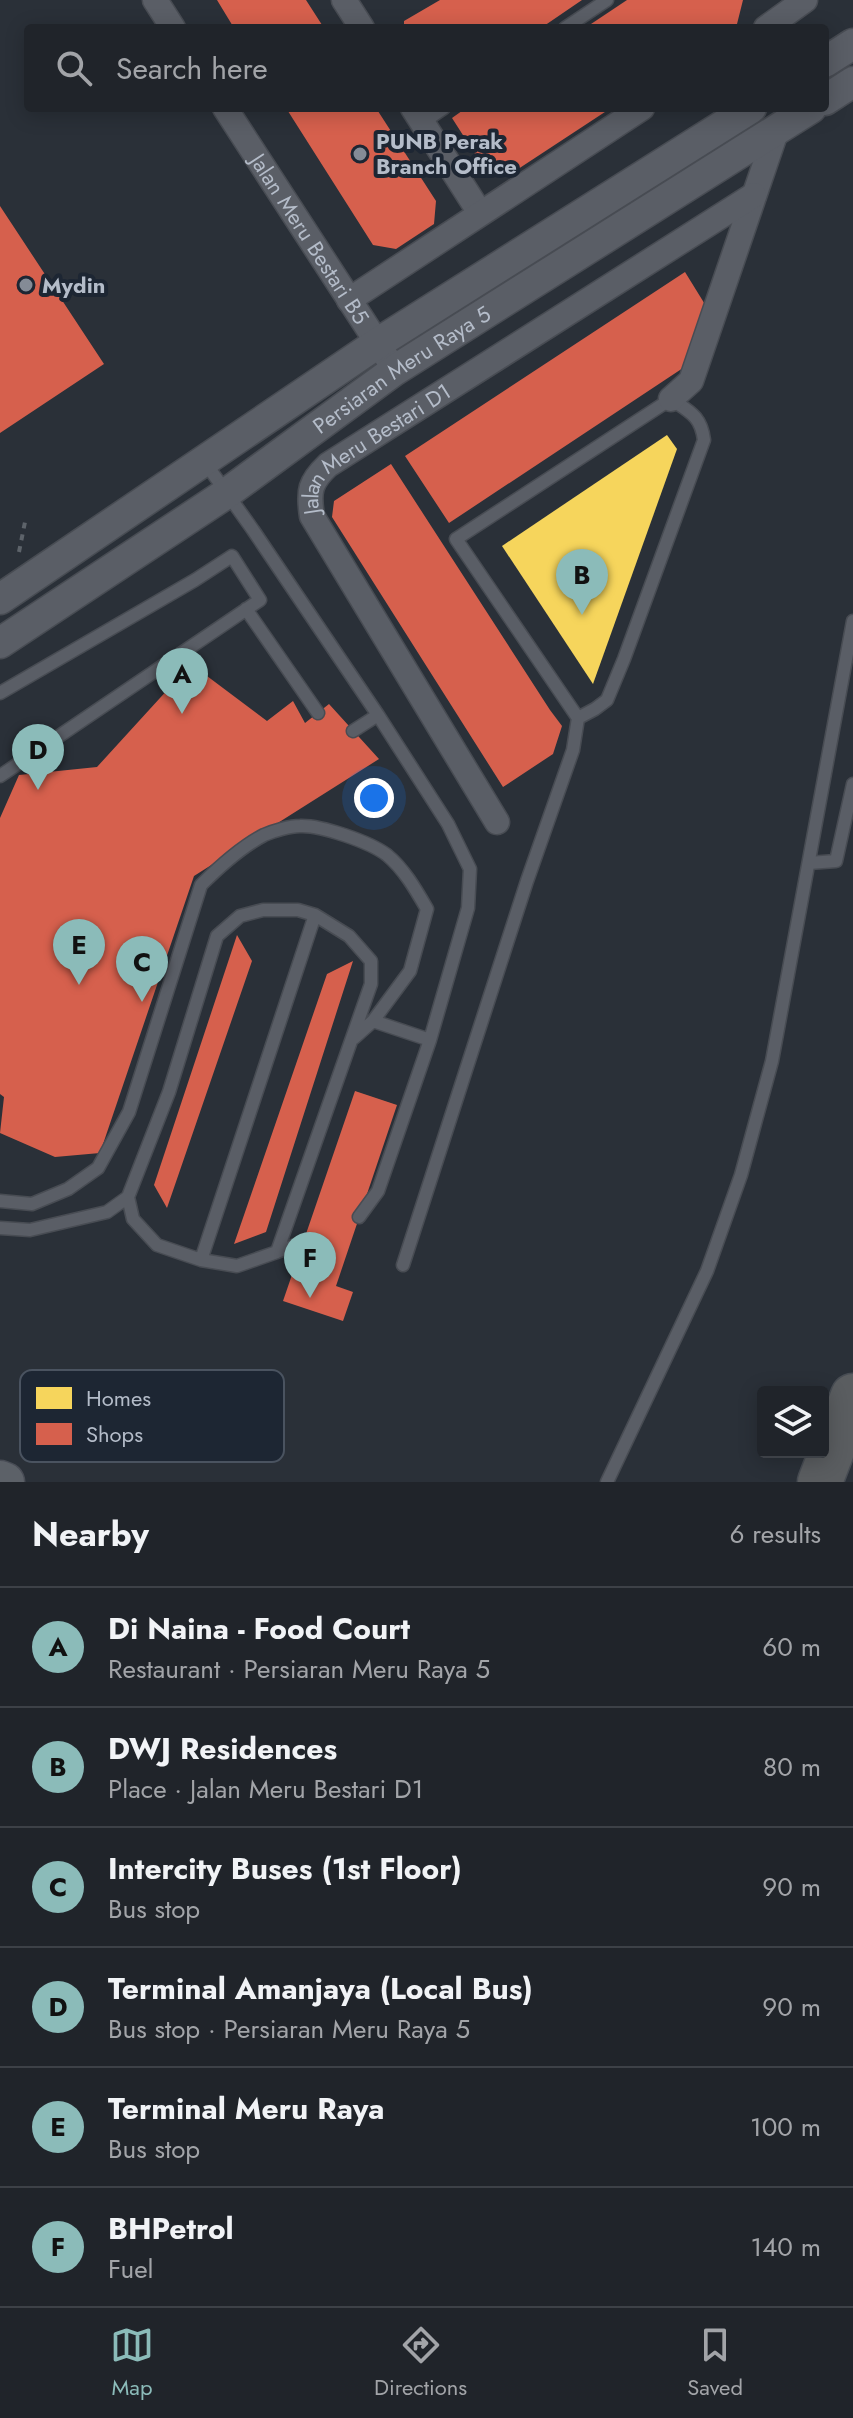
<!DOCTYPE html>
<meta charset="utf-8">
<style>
:root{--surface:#20242a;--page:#2d3036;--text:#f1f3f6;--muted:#a2a4a8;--line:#3d4147;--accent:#8bbbb9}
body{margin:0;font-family:Jost,sans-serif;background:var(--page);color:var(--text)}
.controls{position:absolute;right:24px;bottom:24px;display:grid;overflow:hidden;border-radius:8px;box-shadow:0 4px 20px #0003}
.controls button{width:72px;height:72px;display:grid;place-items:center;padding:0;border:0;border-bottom:2px solid var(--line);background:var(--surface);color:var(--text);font:40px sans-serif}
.you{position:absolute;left:374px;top:798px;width:28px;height:28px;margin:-20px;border:6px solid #fff;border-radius:50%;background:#1a73e8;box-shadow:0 0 0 12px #1a73e833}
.badge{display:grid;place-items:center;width:52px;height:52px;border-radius:50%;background:var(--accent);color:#111;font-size:26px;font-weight:700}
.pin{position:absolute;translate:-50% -66px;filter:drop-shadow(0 2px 4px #0008)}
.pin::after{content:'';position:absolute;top:42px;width:28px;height:24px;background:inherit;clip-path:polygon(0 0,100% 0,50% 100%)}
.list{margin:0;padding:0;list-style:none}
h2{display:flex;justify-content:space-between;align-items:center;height:104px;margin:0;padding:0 32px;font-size:34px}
h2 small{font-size:26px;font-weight:400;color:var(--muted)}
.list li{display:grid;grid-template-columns:52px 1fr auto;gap:24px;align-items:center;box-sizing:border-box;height:120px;padding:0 32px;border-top:2px solid var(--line)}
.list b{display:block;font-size:30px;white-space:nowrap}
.list p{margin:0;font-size:26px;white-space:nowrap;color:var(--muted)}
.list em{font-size:26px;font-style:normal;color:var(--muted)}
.icon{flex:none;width:44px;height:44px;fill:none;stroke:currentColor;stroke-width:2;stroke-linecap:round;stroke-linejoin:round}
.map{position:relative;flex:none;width:853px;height:1482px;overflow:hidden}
.search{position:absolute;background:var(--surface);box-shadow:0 4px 20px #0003;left:24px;right:24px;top:24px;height:88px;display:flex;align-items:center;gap:20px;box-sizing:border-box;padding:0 28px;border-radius:8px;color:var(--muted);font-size:30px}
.sheet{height:824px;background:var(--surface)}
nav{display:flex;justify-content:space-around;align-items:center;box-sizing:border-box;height:112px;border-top:2px solid var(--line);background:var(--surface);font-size:22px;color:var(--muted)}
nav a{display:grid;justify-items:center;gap:4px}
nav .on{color:var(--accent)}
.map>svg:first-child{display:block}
</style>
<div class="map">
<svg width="853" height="1482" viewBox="0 0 853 1482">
<rect width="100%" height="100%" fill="#2a3038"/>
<path fill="#f6d55c" d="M667,435L677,449L593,684L502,546Z"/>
<path fill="#d6604d" d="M217,0H306L324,28H234Z
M440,0H582L541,28H404V21Z
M627,0H743L737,24L730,28H585Z
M286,108H376L436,201L434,224L396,249L373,245Z
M466,108H611L509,175L486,171L452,118Z
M0,206L104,364L0,433Z
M685,272L706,306L683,368L449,523L405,456Z
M391,464L550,710L562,726L553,754L503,787L332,517L334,501Z
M191,664L267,721L293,701L305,723L329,704L379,759L194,876L100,1153L55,1157L0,1133L4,1097L0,1094V818L19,775L97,767Z
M237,935L252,961L167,1208L154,1185Z
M353,961L266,1232L234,1244L327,974Z
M355,1091L397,1105L336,1286L353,1292L343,1321L283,1301Z"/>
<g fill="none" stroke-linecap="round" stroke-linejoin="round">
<g stroke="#484c53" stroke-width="15">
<path id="service" d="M565,28L607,0
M422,123L444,108
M204,461L253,530L378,715L448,824L470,869L468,908L430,1040L378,1191L359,1217
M246,609L318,713
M0,693L195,580L232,556L260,600L0,776
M353,731L378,715
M809,863L836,861L853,784
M373,1021L430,1040
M0,1201L32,1204L68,1189L98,1168L129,1112L201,885C219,867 241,847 264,835C273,831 290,826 300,826C321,825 370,842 387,855C404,869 416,890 427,909L410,971L373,1021L354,1038
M0,1228L30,1230L107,1212L128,1197L169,1092L217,936L240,916L263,910H298L315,915L349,936L371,961V984L277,1252L237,1266L201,1260L157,1245L133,1219L128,1197
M277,1252L303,1242
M201,1260L315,915
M403,1265L527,881L573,750L578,718L456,539L671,399C690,412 701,416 704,440L624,659L607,700L595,709L578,718
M607,1482L707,1271L741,1175L772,1061L853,621"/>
</g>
<g stroke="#484c53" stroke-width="27">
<g id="minor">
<path d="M155,0L173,28"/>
<path d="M344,0L362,28"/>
<path d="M766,28L805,0"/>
<path id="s1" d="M225,108L395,370"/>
<path d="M413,108L480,213"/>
<path d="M349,300L642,108"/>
<path d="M671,399L691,381L777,129"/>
<path id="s2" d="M497,822L312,516C308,491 310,482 328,465L754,195"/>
</g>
</g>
<g stroke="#484c53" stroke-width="33">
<g id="tertiary">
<path d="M825,62L853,44"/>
<path d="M825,100L853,82"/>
<path d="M0,599L378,343L751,108"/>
<path id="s3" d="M0,643L227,493L395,370L811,108"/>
</g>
</g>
<g stroke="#484c55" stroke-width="41">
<path id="primary" d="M0,1480L5,1482"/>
</g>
<g stroke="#474c53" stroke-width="47">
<path id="motorway" d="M820,1482L853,1396"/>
</g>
<path stroke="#5d636a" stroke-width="4" stroke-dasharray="6 6" stroke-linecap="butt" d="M19,552L26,517"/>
<use href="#service" stroke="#5a5e66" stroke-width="12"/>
<use href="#minor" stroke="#5a5e66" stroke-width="24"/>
<use href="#tertiary" stroke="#5a5e66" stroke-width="30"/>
<use href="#primary" stroke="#5c6168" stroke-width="38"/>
<use href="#motorway" stroke="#5a5d60" stroke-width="44"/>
</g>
<g fill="#848b96" stroke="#1d2633" stroke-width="3">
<circle cx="360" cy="154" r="8"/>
<circle cx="26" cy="285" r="8"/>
</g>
<g text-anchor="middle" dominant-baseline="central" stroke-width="8" stroke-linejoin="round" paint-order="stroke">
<g font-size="22" font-weight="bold" fill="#b4bcc9" stroke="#1d2633" text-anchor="start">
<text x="376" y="141">PUNB Perak<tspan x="376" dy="25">Branch Office</tspan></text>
<text x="42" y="285">Mydin</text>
</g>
<g font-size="22" fill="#b4bcc9" stroke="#1d2633">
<text stroke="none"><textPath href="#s1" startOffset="156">Jalan Meru Bestari B5</textPath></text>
<text stroke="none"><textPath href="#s3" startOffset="486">Persiaran Meru Raya 5</textPath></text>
<text stroke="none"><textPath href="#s2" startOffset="458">Jalan Meru Bestari D1</textPath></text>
</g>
</g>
<rect x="20" y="1370" width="264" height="92" rx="12" fill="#1d2633" stroke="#4a5360" stroke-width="2"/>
<rect x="36" y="1387" width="36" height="22" fill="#f6d55c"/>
<rect x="36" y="1423" width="36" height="22" fill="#d6604d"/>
<g font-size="22" fill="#b4bcc9">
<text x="86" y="1406">Homes</text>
<text x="86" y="1442">Shops</text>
</g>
</svg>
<div class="controls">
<button><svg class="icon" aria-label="layers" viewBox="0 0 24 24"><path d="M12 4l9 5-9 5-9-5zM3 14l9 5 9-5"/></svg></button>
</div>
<div class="you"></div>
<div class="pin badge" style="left:182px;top:714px">A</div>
<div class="pin badge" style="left:582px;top:615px">B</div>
<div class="pin badge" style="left:142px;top:1002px">C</div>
<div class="pin badge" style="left:38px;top:790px">D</div>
<div class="pin badge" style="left:79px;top:985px">E</div>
<div class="pin badge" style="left:310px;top:1298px">F</div>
<div class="search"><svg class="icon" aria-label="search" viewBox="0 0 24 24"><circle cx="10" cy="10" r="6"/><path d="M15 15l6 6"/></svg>Search here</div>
</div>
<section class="sheet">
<h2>Nearby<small>6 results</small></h2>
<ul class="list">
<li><span class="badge">A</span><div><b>Di Naina - Food Court</b><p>Restaurant · Persiaran Meru Raya 5</p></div><em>60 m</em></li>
<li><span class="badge">B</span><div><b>DWJ Residences</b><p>Place · Jalan Meru Bestari D1</p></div><em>80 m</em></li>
<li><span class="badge">C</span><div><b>Intercity Buses (1st Floor)</b><p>Bus stop</p></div><em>90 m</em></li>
<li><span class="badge">D</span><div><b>Terminal Amanjaya (Local Bus)</b><p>Bus stop · Persiaran Meru Raya 5</p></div><em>90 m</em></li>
<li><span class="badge">E</span><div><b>Terminal Meru Raya</b><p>Bus stop</p></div><em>100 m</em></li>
<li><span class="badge">F</span><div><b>BHPetrol</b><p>Fuel</p></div><em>140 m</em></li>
</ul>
</section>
<nav>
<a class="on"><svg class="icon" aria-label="map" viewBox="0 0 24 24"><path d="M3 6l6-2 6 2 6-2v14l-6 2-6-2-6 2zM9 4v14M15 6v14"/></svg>Map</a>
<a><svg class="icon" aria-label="directions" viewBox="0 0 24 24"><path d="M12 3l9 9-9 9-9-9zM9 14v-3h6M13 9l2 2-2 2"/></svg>Directions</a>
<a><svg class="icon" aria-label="saved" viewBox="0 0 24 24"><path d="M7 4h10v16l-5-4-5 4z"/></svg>Saved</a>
</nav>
